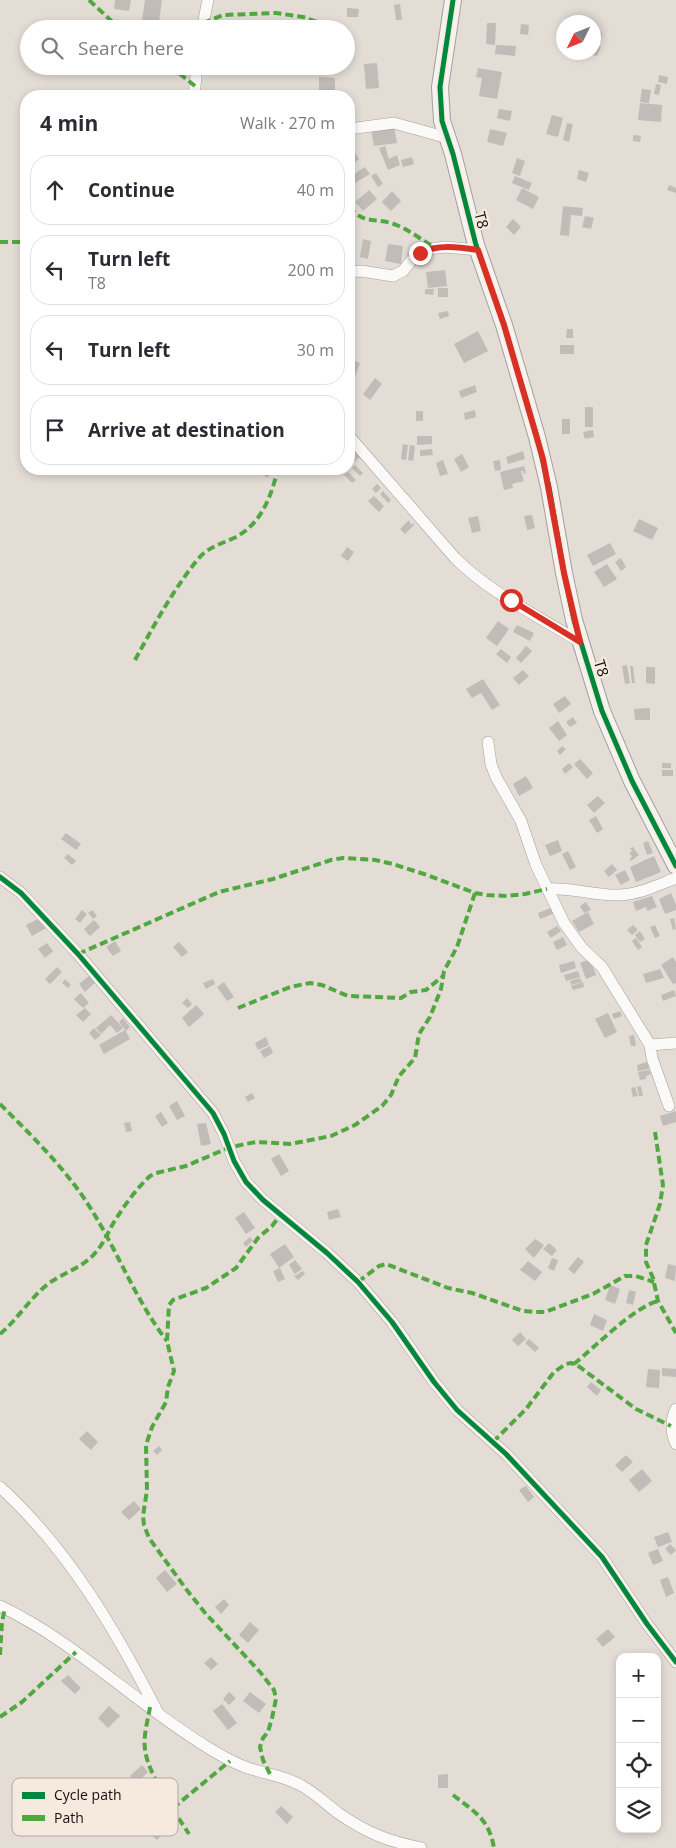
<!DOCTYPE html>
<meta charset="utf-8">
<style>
:root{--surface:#fff;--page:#f7f7f7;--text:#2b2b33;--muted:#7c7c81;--line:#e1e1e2}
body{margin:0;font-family:"Open Sans",sans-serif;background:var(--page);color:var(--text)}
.controls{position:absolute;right:15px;bottom:15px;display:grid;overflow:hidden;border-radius:10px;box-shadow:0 2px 8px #0003}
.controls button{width:45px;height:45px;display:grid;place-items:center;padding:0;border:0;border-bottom:1px solid var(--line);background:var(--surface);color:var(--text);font:25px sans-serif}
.compass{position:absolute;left:556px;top:15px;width:45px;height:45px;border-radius:50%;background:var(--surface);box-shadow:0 2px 8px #0003;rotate:227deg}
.stop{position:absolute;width:15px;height:15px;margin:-11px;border:4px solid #d93025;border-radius:50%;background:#fff}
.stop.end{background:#d93025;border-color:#fff;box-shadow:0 1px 5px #0008}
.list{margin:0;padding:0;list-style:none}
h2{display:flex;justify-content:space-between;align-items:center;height:65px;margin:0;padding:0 20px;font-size:21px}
h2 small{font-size:16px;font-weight:400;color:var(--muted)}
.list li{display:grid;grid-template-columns:32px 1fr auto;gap:15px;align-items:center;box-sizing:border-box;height:70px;margin:0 10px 10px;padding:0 10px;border:1px solid var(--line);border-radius:20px}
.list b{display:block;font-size:19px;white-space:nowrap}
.list p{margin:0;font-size:16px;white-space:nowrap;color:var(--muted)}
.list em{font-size:16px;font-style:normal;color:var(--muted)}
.icon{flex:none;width:28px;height:28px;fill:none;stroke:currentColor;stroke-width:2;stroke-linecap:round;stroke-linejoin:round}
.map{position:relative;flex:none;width:676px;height:1848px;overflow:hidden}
.search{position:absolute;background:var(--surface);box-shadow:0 2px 8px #0003;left:20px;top:20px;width:335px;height:55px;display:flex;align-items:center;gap:12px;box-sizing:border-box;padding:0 18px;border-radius:28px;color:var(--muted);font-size:19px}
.panel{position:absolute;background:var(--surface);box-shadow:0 2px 8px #0003;left:20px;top:90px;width:335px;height:385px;border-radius:20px}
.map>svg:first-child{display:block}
</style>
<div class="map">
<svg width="676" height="1848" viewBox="0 0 676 1848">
<rect width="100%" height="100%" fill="#e3ddd6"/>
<path fill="#c1bcb7" d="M115,0H131L129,11L114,9Z
M145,0H162L158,29L141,28Z
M400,4L402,20H396L394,5Z
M347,8L359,9L358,17H347Z
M487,23H496L495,45L486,44Z
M521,24L529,25L528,35L520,34Z
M594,31L602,33L600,44L594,42Z
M496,45L516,46L515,56L495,54Z
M597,45L601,47L597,56L593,55Z
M377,63L379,88L366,89L364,64Z
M478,68L502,72L497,99L479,96L482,78L476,77Z
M659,75L668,77L667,84L658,82Z
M319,77L335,78V91L319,90Z
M656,84L661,85L659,95L654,94Z
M642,89L651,90L649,103L640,102Z
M640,103L662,105L661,122L638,120Z
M499,109L512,111L510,121L497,118Z
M552,115L563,118L558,137L546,134Z
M567,123L573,124L569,142L563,140Z
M394,127L397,143L374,146L371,130Z
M490,129L507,133L503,146L487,142Z
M633,135L641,136L640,142L633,141Z
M349,143L359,159L354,163L349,155Z
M385,146L389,159L397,155L400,165L388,170L379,148Z
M412,157L414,164L403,167L401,160Z
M517,158L525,161L520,176L512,173Z
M365,167L370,174L355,183L351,176Z
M579,170L589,173L586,182L577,179Z
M376,173L383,184L378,187L371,176Z
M515,176L532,183L529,190L512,183Z
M669,185L676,188V193L667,190Z
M522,188L539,197L533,209L516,200Z
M369,190L377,199L363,211L355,202Z
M392,191L401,201L391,211L382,202Z
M563,206L583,208L582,216L571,215L569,236L560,235Z
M585,216L594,218L591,229L582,227Z
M513,219L521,227L514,235L506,227Z
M363,239L371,241L368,259L360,257Z
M388,244L403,246L401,264L385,261Z
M445,270L447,286L428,288L426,272Z
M438,288H448V297H438Z
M425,289H434L433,295L425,294Z
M448,311L449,316L440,319L438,313Z
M567,329H573V338H566Z
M478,331L488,351L464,363L454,344Z
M560,345H574V354H560Z
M349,358L360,363L353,382L349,381Z
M375,378L382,384L370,400L363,394Z
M475,385L477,392L461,398L459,391Z
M585,407H593V427H585Z
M475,410L476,417L465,420L464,413Z
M416,411H423V421H416Z
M562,419H570V434H562Z
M593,430L594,437L585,439L583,432Z
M417,436H432V444L417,445Z
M403,444L408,445L406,460L401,459Z
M410,445L415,446L413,461L408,460Z
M352,448L360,457L349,466V451Z
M432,449L433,455L420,456V450Z
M523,451L525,459L508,464L506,457Z
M462,454L469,467L461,472L454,459Z
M443,460L448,474L440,476L436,463Z
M500,460L501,470L495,471L493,461Z
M355,465L363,473L360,476L352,468Z
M524,466L526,473L524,474L523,471H521L524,481L512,484L513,488L504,490L500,472Z
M257,469H269L272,472L267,478Z
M348,472L356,480L352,483L344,475Z
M377,484L381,488L376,493L372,489Z
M383,491L391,500L388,503L380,494Z
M374,496L384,506L379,512L368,501Z
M532,515L535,528L527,530L524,516Z
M478,516L481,531L472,533L468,518Z
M639,519L658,528L652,540L633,531Z
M409,520L411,525L413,523L414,525L405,534L400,529Z
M610,543L616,554L593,566L587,555Z
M347,547L354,552L348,561L341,556Z
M621,558L626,567L621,571L615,562Z
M607,564L617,579L604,587L594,572Z
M498,621L509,629L497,646L486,638Z
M517,625L534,633L530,641L513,632Z
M526,646L532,651L521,663L516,658Z
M501,649L511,657L507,663L496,654Z
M627,665L630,683L625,684L622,666Z
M630,666H633L635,683H632Z
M646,667H655V684L646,683Z
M523,670L529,676L519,685L513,678Z
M483,679L500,705L492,710L481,693L472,698L466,689Z
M565,696L571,704L559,713L553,704Z
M650,708V720H635L634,709Z
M573,717L577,723L570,727L566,722Z
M558,721L567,735L559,741L549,728Z
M562,746L566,749L560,755L557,751Z
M580,759L593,773L587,779L574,764Z
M569,763L573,767L565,774L562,769Z
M662,763H671V768H662Z
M662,770H673V776H662Z
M526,776L533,788L519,796L513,784Z
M598,796L605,803L594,813L587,805Z
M596,816L603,829L597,833L589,820Z
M66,833L81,844L76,850L61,839Z
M558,840L562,851L550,856L545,845Z
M648,841L653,853L647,855L643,843Z
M633,847L639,855L631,861L630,859L632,856L629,853L632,851L630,848Z
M568,851L576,867L570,870L562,854Z
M68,854L76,861L72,865L64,858Z
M654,856L661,872L636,882L630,867Z
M612,864L617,870L609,877L604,871Z
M625,870L630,880L621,885L615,875Z
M671,893L676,905V910L665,914L659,899Z
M652,896L657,907L647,911L646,907L636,911L633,902Z
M586,902L591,910L584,913L580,906Z
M553,907L555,913L540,919L538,913Z
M82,910L87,914L80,923L75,919Z
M92,910L97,916L93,919L88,913Z
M588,912L594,924L579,932L572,921Z
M42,917L48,927L32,936L26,925Z
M674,918L676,929L673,930L670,919Z
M94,920L100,927L90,936L84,929Z
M633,925L638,930L632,935L627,930Z
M655,925L660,936L655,938L650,927Z
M557,926L561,931L551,938L547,932Z
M640,931L645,939L640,942L635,935Z
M563,937L567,945L557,950L553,942Z
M636,938L642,947L638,950L632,941Z
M115,941L121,951L113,956L106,947Z
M179,942L188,952L182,957L173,947Z
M47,943L53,951L45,958L38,949Z
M673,957L676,962V983L673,984L661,965Z
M590,959L596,975L586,979L580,963Z
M574,961L576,968L561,973L559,965Z
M57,967L62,972L50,984L45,979Z
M660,969L664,978L646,983L643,974Z
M578,971L580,977L566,981L564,975Z
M90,975L96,982L85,992L79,984Z
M580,978L582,982L571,985L570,981Z
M65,979L71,985L68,988L62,983Z
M213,979L215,984L206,989L203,983Z
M224,982L234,997L227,1001L217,987Z
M583,982L584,987L573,990L571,986Z
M674,990L676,996L663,1001L661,995Z
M81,993L89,1003L83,1008L74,999Z
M187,998L192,1004L188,1008L182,1003Z
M196,1005L204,1014L189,1027L182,1018Z
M85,1008L91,1014L83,1022L76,1015Z
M620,1011L622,1016L614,1019L612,1014Z
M608,1013L617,1032L605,1038L595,1019Z
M111,1015L123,1028L117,1033L110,1025L101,1034L96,1028Z
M123,1018L130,1027L126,1031L119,1022Z
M94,1028L101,1035L95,1040L89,1033Z
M125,1030L130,1039L104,1054L99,1045Z
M634,1035L636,1046H631L629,1036Z
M266,1037L269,1045L258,1050L255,1043Z
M270,1046L273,1053L264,1058L260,1051Z
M647,1062L649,1069L638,1071L637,1065Z
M649,1070L651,1074L646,1076V1079L640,1080L638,1072Z
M641,1086L643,1096H639L637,1087Z
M635,1087L638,1096L633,1097L631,1088Z
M252,1093L255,1098L248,1102L245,1097Z
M177,1101L185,1116L177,1120L169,1106Z
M676,1111V1122L663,1126L660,1116Z
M161,1112L168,1123L162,1127L155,1116Z
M130,1122L132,1131L126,1132L124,1123Z
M206,1123L211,1144L201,1146L197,1124Z
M279,1154L289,1171L281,1176L271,1159Z
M338,1209L341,1217L329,1220L327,1212Z
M244,1212L255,1228L246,1234L235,1218Z
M250,1237L253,1240L246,1247L243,1243Z
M535,1239L544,1245L534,1258L525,1249Z
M549,1243L557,1250L552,1256L543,1249Z
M285,1244L294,1257L279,1268L270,1254Z
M578,1257L584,1262L574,1274L568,1269Z
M552,1258L558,1260L554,1271L548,1268Z
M295,1260L302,1269L295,1274L289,1265Z
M528,1261L542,1272L535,1281L520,1270Z
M668,1264L676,1266L675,1281L665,1278Z
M280,1268L285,1279L278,1282L273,1271Z
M303,1271L305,1274L298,1280L294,1276Z
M610,1285L620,1289L615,1304L605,1300Z
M629,1290L636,1292L633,1305L626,1303Z
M594,1314L607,1320L603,1331L590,1325Z
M520,1332L526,1339L518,1346L512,1340Z
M529,1339L539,1348L535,1352L525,1343Z
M662,1368L676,1369V1377L662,1376Z
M648,1369L660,1370L659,1388L646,1387Z
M591,1382L601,1390L597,1396L587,1387Z
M87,1431L98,1442L91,1450L79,1439Z
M159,1446L162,1450L157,1455L153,1451Z
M626,1455L633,1462L622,1472L615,1465Z
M642,1469L652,1481L639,1492L629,1480Z
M526,1486L534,1497L528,1502L519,1490Z
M134,1501L141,1509L129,1520L121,1512Z
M668,1532L672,1542L658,1547L654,1537Z
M670,1544L676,1550L671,1555L665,1549Z
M658,1549L663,1561L653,1565L648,1553Z
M165,1570L177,1584L167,1592L156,1578Z
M668,1577L674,1593L666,1597L660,1580Z
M224,1599L229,1605L221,1614L215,1607Z
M250,1622L259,1630L248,1643L239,1635Z
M608,1629L615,1637L603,1647L596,1639Z
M211,1657L218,1664L211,1670L204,1663Z
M68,1675L81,1688L75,1694L61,1681Z
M229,1692L236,1698L229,1705L223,1699Z
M250,1692L266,1704L259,1713L243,1701Z
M222,1704L237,1723L228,1730L213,1711Z
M109,1706L120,1716L108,1728L98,1718Z
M142,1765L148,1772L137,1783L130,1776Z
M448,1774V1788H438V1775Z
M281,1806L293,1817L287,1824L275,1812Z
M151,1828L161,1836L157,1840L148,1832Z"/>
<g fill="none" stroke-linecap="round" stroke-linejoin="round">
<g stroke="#a49f9b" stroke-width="12">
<path id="street" d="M202,29L208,0
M194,96L197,66
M349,129L394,123L448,138
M349,272L361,271L393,276L403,271L414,257L427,249L446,247L478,250
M349,436L455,558C490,593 538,616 580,642
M488,742L491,764L496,777L521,821L536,865L564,923L582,948L602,967L650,1045L652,1058L669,1106
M0,877L21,893L78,954L213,1113L224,1134L234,1161L246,1182L263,1200L327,1253L358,1282L392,1322L434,1382L457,1410L506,1454L602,1557L647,1624L676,1662
M547,889C571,887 595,896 620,895C640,894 658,885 676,878
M650,1045L676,1043
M676,1409C670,1421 671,1432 676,1444
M0,1487C68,1549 115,1629 157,1711
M0,1606C76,1642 136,1704 207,1747C220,1755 233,1763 248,1768C266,1774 285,1776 302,1786C315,1793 326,1804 338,1813C367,1833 387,1841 421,1848"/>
</g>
<g stroke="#a49f9b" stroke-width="18">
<path id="secondary" d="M453,0L440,87L442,121L453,154L476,245L504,325L537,437L549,487L564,573L574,620L602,711L632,781L676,866"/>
</g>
<use href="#street" stroke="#fbfaf9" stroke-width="11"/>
<use href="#secondary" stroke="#f6f2f0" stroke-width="16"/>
<path stroke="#51a841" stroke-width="4" stroke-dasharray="8 4" stroke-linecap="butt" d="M89,0L120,29
M203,23L223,15L276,13L303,17L337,29
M346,32L348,33
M170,66L195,86
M349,207C364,224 372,218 391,223C407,228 422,240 436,249
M0,242H26
M135,660C154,625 173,590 198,559C208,547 221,544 234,538C262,524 271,496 278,469
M78,954L219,892L273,879L331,860L343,858L375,860L393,864L427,875L475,893L487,895L507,896L525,894L547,889
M238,1008L290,987L310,983L322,985L348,996L401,998L411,992L426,990L443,976
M0,1104C32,1136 67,1170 91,1209C118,1252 136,1301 167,1341
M655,1132L663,1185L660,1204L646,1245V1262L653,1278L658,1301L676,1333
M358,1282L379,1266L386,1264L448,1288L472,1293L523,1311L535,1312H545L593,1294L625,1276H636L654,1282
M0,1334C18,1319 30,1298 48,1284C64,1272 83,1268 96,1252C104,1243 108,1232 114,1222C124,1206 136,1189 150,1176L156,1173L186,1166L228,1148L245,1144L257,1142L290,1144L331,1136L355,1125L382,1106L391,1095L399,1076L415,1058L419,1034L430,1017L441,989L444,971L457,947L475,893
M574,1364C595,1347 634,1307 658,1301
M493,1442L526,1409L554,1372L566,1364L571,1363L577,1365L636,1409L671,1426
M0,1655L2,1622L5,1608
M150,1707C148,1720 143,1736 145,1749C147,1773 176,1814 189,1834
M0,1717L22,1702L76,1652
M270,1774L263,1760L260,1747L263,1738L268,1732L272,1718L276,1699L274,1690L260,1672L206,1614L186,1589L149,1538L144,1525L143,1516L147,1490L146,1445L152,1427L166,1402L168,1387L174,1371L167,1341L169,1305L173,1300L206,1288L236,1268L258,1238L272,1226L281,1214
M453,1795C475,1812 489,1819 494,1848
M173,1808L230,1761"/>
<g stroke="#f6eade" stroke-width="8">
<path id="cycleway" d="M453,0L440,87L442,121L453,154L476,245L504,325L537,437L549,487L564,573L574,620L602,711L632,781L676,866
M0,877L21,893L78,954L213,1113L224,1134L234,1161L246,1182L263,1200L327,1253L358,1282L392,1322L434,1382L457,1410L506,1454L602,1557L647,1624L676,1662"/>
</g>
<use href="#cycleway" stroke="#00873e" stroke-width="5"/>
</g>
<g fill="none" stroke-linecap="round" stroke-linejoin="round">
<path stroke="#d93025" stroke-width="6" d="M420,253C437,244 459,247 478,250L504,325L543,459L564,573L580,642L511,600"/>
</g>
<g text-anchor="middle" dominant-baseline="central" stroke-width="4.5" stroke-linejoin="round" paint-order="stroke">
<g font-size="15" fill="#14100c" stroke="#f6eade">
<text transform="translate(482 220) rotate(76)">T8</text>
<text transform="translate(602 668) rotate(73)">T8</text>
</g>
</g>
<rect x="12" y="1778" width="166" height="58" rx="8" fill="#f6eade" stroke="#b2a99f" stroke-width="1"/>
<rect x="22" y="1792" width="23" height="7" fill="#00873e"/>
<rect x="22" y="1815" width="23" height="6" fill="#51a841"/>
<g font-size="14" fill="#14100c">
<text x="54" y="1800">Cycle path</text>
<text x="54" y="1823">Path</text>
</g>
</svg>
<div class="controls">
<button>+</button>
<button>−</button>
<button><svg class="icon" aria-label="locate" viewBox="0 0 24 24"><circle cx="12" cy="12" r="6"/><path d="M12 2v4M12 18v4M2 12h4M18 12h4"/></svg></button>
<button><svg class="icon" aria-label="layers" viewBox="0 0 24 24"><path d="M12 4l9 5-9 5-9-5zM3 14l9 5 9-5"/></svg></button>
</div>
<svg class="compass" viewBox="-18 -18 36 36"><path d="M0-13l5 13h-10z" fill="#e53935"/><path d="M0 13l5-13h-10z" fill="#7c7c81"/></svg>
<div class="stop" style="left:511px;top:600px"></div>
<div class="stop end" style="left:420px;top:253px"></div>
<div class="search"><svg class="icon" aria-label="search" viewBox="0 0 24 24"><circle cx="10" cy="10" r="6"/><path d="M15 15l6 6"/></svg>Search here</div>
<section class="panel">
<h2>4 min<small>Walk · 270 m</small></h2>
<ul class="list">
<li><svg class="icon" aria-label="ahead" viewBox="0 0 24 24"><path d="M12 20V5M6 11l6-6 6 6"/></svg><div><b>Continue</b></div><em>40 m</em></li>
<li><svg class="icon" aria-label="left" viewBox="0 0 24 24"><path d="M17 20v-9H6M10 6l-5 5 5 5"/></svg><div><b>Turn left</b><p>T8</p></div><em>200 m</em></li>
<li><svg class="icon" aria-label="left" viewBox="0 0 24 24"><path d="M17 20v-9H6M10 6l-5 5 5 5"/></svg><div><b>Turn left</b></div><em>30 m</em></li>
<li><svg class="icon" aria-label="arrive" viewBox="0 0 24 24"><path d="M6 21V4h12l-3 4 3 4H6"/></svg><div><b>Arrive at destination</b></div></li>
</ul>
</section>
</div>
